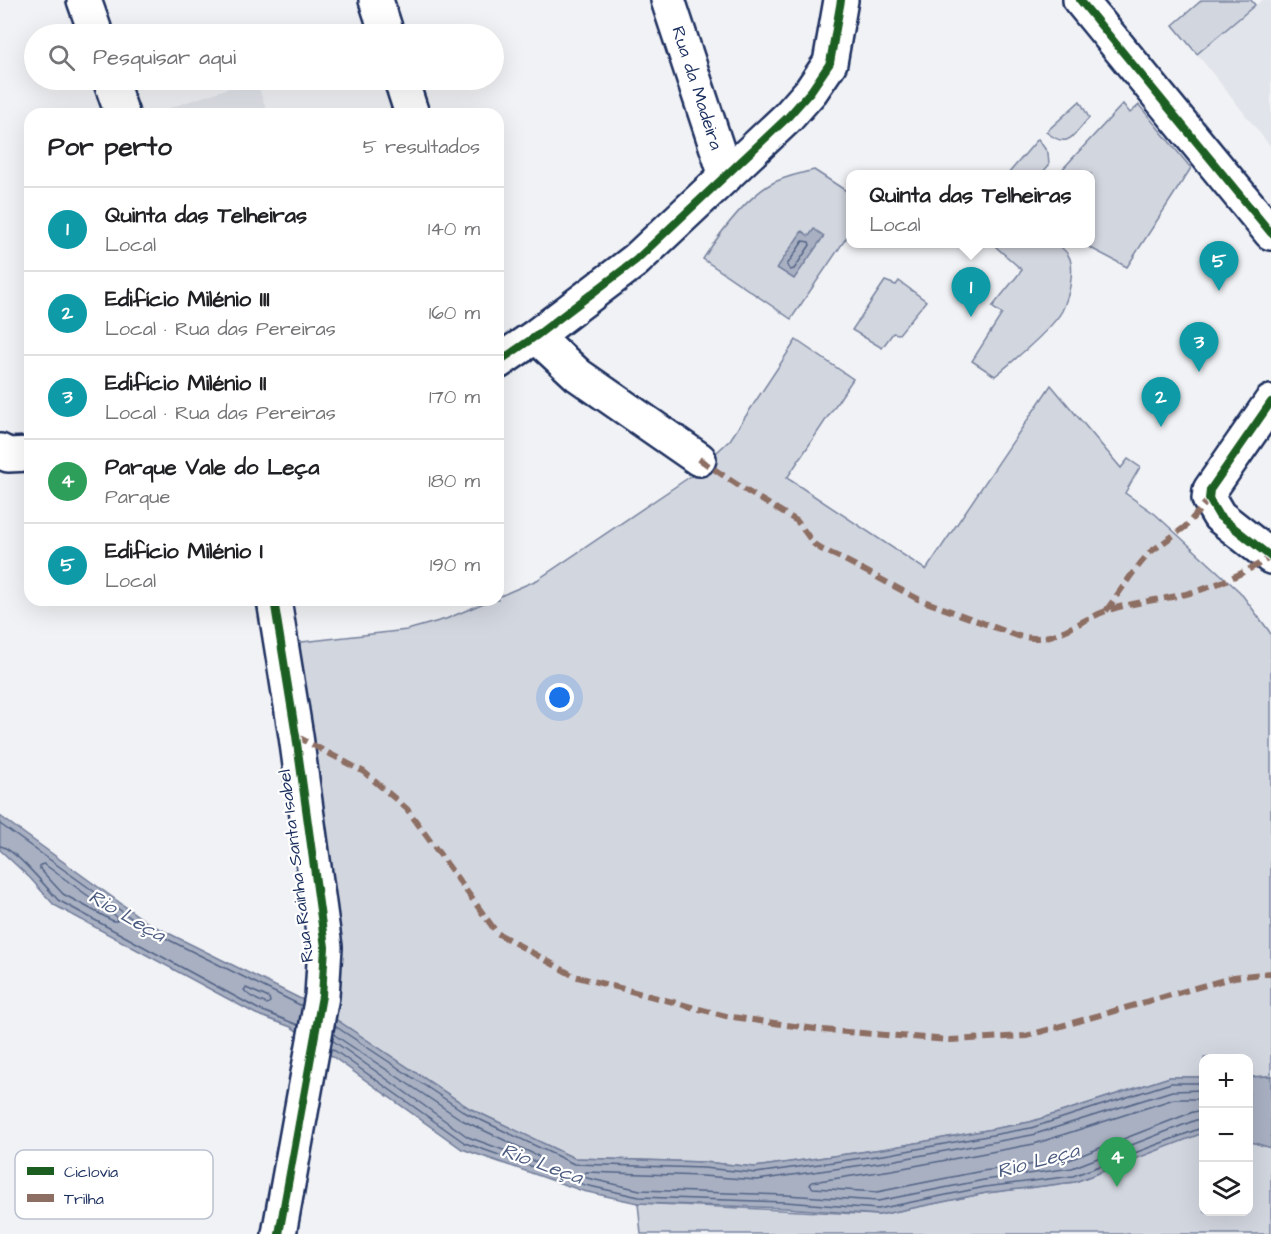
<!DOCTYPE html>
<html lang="pt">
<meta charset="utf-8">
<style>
:root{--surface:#fff;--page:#f6f6f6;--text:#202124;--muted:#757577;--line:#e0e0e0;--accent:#c8321e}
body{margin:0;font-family:"Architects Daughter",sans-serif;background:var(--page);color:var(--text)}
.controls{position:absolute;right:18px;bottom:18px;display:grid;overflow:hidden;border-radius:12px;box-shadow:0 6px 24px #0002}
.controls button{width:54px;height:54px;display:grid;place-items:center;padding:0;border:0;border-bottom:2px solid var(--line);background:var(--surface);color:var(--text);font:30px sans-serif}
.you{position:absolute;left:560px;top:698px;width:21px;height:21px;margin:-15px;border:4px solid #fff;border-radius:50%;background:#1a73e8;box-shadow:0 0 0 9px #1a73e833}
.badge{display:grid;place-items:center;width:39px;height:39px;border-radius:50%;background:var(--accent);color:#fff;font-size:20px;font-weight:700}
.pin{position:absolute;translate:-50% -50px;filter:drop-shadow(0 2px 3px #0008)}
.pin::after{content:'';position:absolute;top:32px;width:21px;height:18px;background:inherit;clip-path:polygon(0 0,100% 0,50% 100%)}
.popup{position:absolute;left:846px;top:170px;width:249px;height:78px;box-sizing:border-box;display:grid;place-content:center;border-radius:12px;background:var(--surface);filter:drop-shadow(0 2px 4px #0005);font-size:20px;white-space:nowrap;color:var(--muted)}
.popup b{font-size:22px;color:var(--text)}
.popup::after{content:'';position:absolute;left:50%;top:100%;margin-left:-12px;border:12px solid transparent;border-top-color:var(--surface)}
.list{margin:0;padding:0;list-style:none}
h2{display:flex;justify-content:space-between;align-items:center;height:78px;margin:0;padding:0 24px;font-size:26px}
h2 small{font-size:20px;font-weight:400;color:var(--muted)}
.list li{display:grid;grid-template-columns:39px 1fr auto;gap:18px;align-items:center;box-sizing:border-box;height:84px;padding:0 24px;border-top:2px solid var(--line)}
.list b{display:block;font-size:22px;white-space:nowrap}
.list p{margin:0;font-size:20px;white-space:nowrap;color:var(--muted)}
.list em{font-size:20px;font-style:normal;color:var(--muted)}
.icon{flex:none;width:33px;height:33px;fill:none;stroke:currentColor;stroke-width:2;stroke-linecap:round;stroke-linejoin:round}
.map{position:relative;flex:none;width:1271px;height:1234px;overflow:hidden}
.search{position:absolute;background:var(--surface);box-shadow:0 6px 24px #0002;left:24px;top:24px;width:480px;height:66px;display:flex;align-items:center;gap:15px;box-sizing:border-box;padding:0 21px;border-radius:33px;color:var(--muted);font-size:22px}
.panel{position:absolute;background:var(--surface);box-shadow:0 6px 24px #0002;left:24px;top:108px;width:480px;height:498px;border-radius:18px}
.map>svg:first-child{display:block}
</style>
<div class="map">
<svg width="1271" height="1234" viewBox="0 0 1271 1234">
<rect width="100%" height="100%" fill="#f1f2f5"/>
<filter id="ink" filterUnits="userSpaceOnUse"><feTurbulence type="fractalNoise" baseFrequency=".0167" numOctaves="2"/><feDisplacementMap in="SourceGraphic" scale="12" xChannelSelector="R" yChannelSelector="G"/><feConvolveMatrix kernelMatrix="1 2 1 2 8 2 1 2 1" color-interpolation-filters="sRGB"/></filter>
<g filter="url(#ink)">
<path fill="#e1e4ea" d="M1262,0H1271V147L1197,54Z
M253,80H256L268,114H151Z"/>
<path fill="#d2d6df" stroke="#76829e" stroke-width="1.5" d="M1202,0H1251L1255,5L1197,54L1173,25Z
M1080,101L1089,118C1072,136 1069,150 1046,132Z
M1123,104L1130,113L1139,105L1191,168L1127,267L1083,244H1091V174H1058Z
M1038,139L1048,153L1049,165L1041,174H1008Z
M814,170L851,194V231L791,319L703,259C720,233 743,201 769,185C782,177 799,174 814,170Z
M999,244H1057C1071,254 1073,262 1071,279C1070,291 1067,300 1062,311C1052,329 1012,362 995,376L972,361L1002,314L992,307L1022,270L996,247Z
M885,281L896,285L899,281L926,301L899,334L893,333L882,348L852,330Z
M796,340L853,379L787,478L926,570L1051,385L1121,468L1128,459L1140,467L1125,493L1155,514L1240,592L1269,631L1271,635V1076L1249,1077L1248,1058H1204L1203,1077H1170L1030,1122L889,1148L755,1167L703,1162L574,1158L469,1108L330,1016L292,660L302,642L407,630L446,619L491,600H498V597L537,580L691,476L730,440Z
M1201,1133H1204V1212H1248L1249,1141L1271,1148V1234H641L638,1203L879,1215L986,1193L1075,1182Z"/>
<path fill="#a8b0c2" stroke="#707c9a" stroke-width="1.5" d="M814,229L824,236L794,279L777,268L802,231L809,236Z
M0,816L148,923L319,1008L469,1108L574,1158L703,1162L755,1167L889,1148L1030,1122L1170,1077H1203V1133L1075,1182L986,1193L879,1215L785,1208L638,1203L583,1191L462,1149L291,1027L256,1014L54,905L30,878L0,850Z
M1271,1076V1148L1248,1141L1249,1077Z"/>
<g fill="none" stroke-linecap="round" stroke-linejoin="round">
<path stroke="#536386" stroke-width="1.5" d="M803,241L809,242L810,245L794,269L790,270L787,265Z
M0,824L145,928L302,1006
M0,846C14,848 47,888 58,900L258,1009L298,1025
M44,864L116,916L117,921H113L63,894L40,869V865Z
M246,988L269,998L270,1002L267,1004C260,1001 248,997 244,990Z
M335,1026L466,1113L574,1164L703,1168L756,1173L890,1154L1031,1128L1171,1083H1204
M332,1040L468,1137L536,1162L540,1160L538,1156L462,1120L333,1034
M331,1048L465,1143L585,1185L639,1197L785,1202L878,1209L985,1187L1073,1176L1204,1127
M1204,1090L1172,1091L1032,1135L891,1161L757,1180L702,1176L586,1172L583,1175L587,1178L640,1190L786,1195L878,1201L984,1180L1072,1168L1196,1120L1204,1119
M1204,1099H1174L1034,1144L892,1170L812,1182L810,1185L813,1188L877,1192L982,1171L1069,1160L1193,1112L1204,1110"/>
<g stroke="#1b2f5e" stroke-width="38">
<path id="minor" d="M84,0L96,34
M376,0L387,34
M668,0L726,176
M1080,0L1271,233
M110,80L122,114
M401,80L412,114
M536,336L578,375L699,459
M498,362L536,336L636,260L788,117L811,91L830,63L841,0
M1271,402L1210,490L1209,499L1219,516L1271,557
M0,451L8,455L30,454
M274,600L296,736L325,947L322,996L279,1234"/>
</g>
<use href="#minor" stroke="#fff" stroke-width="33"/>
<path stroke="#8d6e63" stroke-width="6" stroke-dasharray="12 6" stroke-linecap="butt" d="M699,459L745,490L797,521L814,544L821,549L841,558L918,599L1018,636C1055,645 1076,621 1109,610C1134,602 1160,600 1186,594C1217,586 1244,573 1271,557
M1106,611L1132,574L1149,553L1185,527L1209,499
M296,736L364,772L407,809L497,933L574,976L726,1016L822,1030L950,1040L1026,1036L1234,977L1271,973"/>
<g stroke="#fff" stroke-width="11">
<path id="cycleway" d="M1080,0L1271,233
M498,362L536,336L636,260L788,117L811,91L830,63L841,0
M1271,402L1210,490L1209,499L1219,516L1271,557
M274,600L296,736L325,947L322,996L279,1234"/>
</g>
<use href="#cycleway" stroke="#1b5e20" stroke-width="8"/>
</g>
</g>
<g text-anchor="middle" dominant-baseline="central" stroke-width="4.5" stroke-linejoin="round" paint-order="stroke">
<g font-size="18" fill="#1b2f5e" stroke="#fff">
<text transform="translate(697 88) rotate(72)">Rua da Madeira</text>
<text transform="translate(296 866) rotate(-97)">Rua Rainha Santa Isabel</text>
</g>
<g font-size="20" font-style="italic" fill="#4c5c81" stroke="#fff">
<text transform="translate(127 916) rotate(30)">Rio Leça</text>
<text transform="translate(1038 1161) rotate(-15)">Rio Leça</text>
<text transform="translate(542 1164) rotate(20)">Rio Leça</text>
</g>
</g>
<rect x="15" y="1150" width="198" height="69" rx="9" fill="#fff" stroke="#bbc1cf" stroke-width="1.5"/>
<rect x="27" y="1167" width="27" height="8" fill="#1b5e20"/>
<rect x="27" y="1194" width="27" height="8" fill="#8d6e63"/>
<g font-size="16" fill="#1b2f5e">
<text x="64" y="1177">Ciclovia</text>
<text x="64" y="1204">Trilha</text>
</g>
</svg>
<div class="controls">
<button>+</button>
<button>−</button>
<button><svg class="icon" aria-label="layers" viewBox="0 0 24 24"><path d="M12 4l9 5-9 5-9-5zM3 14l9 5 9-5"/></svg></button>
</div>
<div class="you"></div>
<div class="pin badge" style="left:971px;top:317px;background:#0f9aa8">1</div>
<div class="popup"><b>Quinta das Telheiras</b>Local</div>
<div class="pin badge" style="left:1161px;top:427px;background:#0f9aa8">2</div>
<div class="pin badge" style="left:1199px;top:372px;background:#0f9aa8">3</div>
<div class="pin badge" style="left:1117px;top:1187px;background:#2e9e5b">4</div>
<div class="pin badge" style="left:1219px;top:291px;background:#0f9aa8">5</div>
<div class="search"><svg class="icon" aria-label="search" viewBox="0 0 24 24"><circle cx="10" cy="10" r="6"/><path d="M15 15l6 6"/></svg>Pesquisar aqui</div>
<section class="panel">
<h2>Por perto<small>5 resultados</small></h2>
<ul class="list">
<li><span class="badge" style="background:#0f9aa8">1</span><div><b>Quinta das Telheiras</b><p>Local</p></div><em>140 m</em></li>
<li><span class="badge" style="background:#0f9aa8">2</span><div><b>Edifício Milénio III</b><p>Local · Rua das Pereiras</p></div><em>160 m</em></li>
<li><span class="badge" style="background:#0f9aa8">3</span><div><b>Edifício Milénio II</b><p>Local · Rua das Pereiras</p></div><em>170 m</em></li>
<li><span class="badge" style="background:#2e9e5b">4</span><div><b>Parque Vale do Leça</b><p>Parque</p></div><em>180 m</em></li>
<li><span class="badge" style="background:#0f9aa8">5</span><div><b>Edifício Milénio I</b><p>Local</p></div><em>190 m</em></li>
</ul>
</section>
</div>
